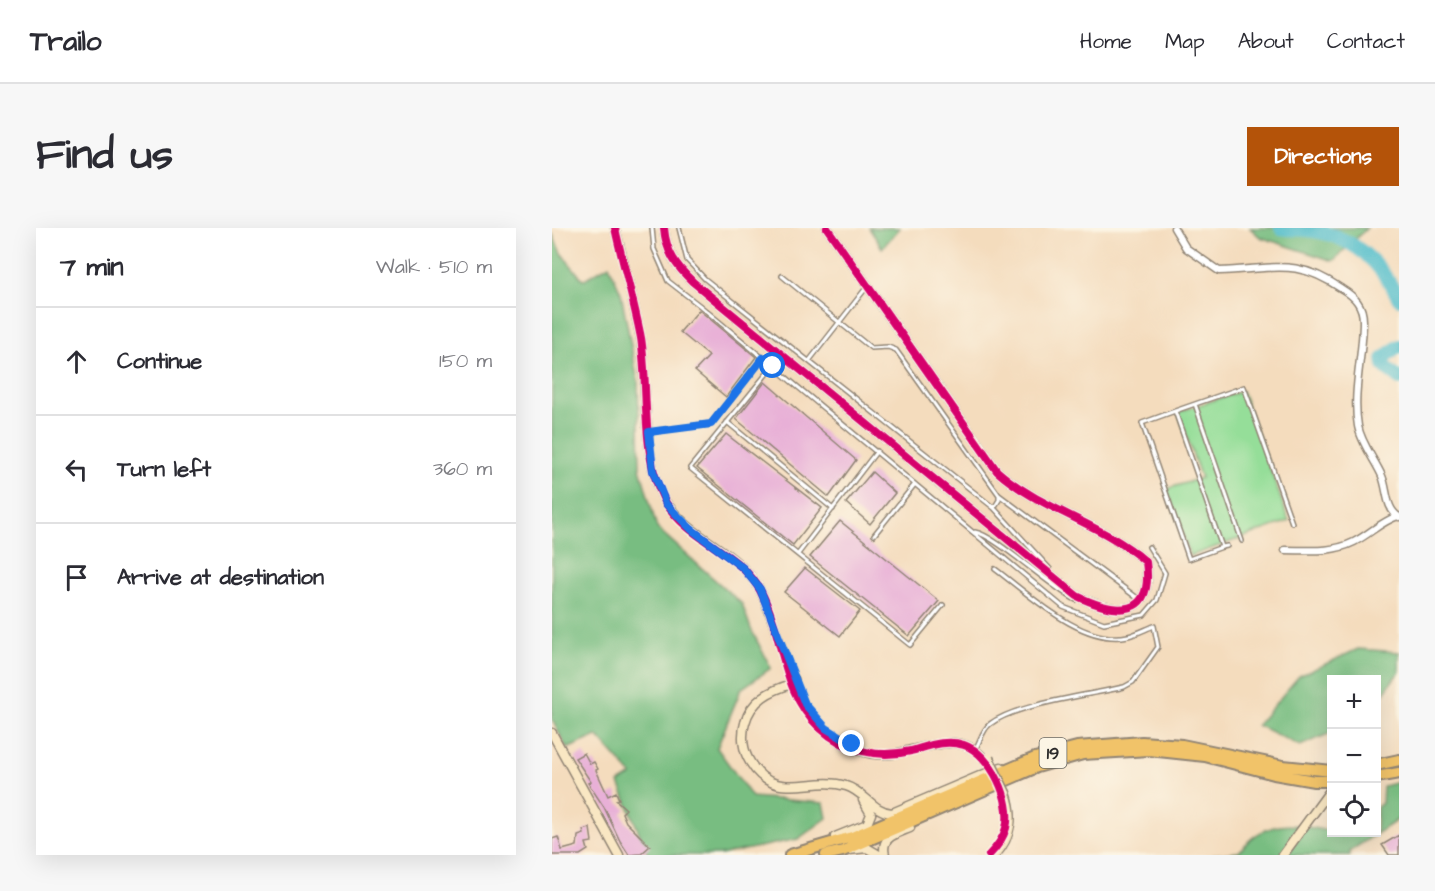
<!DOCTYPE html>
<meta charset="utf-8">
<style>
:root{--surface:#fff;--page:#f7f7f7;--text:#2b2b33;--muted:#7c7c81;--line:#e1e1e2;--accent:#b45309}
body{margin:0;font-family:"Architects Daughter",sans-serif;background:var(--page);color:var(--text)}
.controls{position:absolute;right:18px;bottom:18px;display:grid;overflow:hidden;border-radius:0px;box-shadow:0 6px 24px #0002}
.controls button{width:54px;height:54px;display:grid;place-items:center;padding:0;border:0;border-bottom:2px solid var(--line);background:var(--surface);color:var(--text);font:30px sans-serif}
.stop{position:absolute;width:18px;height:18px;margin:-14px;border:4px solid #1a73e8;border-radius:50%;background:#fff}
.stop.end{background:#1a73e8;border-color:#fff;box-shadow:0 2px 6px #0008}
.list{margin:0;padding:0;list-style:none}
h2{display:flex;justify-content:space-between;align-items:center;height:78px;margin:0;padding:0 24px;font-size:26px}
h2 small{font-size:20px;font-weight:400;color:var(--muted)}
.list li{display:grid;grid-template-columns:39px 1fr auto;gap:18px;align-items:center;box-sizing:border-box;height:108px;padding:0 24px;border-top:2px solid var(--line)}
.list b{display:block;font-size:22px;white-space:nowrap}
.list em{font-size:20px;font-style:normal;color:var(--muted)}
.icon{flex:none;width:33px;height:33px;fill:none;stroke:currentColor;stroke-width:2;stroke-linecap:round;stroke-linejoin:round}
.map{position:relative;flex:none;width:847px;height:627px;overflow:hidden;border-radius:0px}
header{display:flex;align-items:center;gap:36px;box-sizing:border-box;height:84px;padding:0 30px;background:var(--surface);border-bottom:2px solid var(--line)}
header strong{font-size:28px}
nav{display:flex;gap:33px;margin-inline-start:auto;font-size:21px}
.intro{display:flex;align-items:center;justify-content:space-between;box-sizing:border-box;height:144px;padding:0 36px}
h1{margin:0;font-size:42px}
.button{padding:15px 27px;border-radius:0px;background:var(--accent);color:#fff;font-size:21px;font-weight:700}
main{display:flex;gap:36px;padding:0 36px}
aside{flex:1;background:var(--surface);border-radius:0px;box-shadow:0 6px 24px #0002}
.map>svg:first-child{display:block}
</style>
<header>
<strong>Trailo</strong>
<nav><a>Home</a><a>Map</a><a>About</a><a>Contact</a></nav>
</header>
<div class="intro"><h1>Find us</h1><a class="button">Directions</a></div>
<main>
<aside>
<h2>7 min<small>Walk · 510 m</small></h2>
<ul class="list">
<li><svg class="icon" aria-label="ahead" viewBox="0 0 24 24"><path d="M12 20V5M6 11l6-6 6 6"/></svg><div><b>Continue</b></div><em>150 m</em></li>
<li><svg class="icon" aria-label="left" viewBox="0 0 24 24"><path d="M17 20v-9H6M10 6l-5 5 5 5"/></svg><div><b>Turn left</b></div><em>360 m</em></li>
<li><svg class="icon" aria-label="arrive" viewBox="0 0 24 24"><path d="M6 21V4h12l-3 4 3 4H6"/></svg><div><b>Arrive at destination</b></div></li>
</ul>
</aside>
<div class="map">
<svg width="847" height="627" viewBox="0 0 847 627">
<rect width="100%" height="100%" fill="#fcf5e5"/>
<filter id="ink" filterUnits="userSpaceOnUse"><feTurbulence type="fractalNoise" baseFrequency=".0167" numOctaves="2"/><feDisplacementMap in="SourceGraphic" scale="12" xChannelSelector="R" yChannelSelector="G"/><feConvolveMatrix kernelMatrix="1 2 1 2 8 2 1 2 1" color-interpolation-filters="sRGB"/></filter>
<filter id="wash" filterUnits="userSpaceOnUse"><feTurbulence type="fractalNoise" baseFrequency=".008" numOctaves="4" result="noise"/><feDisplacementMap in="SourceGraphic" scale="24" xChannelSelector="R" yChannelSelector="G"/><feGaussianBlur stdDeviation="1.35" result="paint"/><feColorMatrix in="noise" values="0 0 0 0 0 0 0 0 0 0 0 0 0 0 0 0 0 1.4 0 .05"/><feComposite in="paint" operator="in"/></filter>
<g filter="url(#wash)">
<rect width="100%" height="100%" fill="#f4dcbd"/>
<path fill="#95de99" stroke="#608462" stroke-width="1.5" d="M690,163L737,293L638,328L615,261L649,250L626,184Z"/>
<path fill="#78bd81" stroke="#527456" stroke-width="1.5" d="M317,0H348L330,20Z
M698,0H815L781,33L708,9Z
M0,5L9,25L31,52L57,37L69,65L86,154L88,240L105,300L190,376L199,401L219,440L189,461L165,520L200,569L272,575L275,590L246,611L168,627H96L67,555L80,547L45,508L15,521L0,491Z
M806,421L847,424V444L825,474L824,452H780L779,505L748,518L705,497L747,448Z
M847,554V591L798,623V627H661L687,624C714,587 746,597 782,604C795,607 811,604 824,604L825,579L830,575L831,558Z"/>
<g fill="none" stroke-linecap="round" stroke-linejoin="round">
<path stroke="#51bdcb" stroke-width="14" d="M729,0C740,2 751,1 762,3C802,9 829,35 847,71
M847,118L831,131L832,138L847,151"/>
</g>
<g id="blocks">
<path fill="#e8b0d7" d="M147,82L204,129L174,169L143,143L157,128L128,104Z
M213,154L304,232L277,269L184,191Z
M174,206L270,280L241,317L145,240Z
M320,244L343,265L318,296L294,275Z
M288,293L387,373L357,408L258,329Z
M253,340L308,383L288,408L232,364Z
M32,525L38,536L42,534L46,541L44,542L56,568L64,564L67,571L64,572L74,581L70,585L74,594L98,618L89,626L77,627L68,613L52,579L36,555L39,554L23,530Z
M38,600L40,614L34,615L36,622L28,627H0V611L6,609L10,622L25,618L26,608L32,606L31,602Z
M847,607V627H837L830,617Z"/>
</g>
</g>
<g filter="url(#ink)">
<use href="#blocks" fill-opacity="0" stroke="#908474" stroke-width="1.5"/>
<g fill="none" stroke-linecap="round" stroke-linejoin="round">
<g stroke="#908474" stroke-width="6">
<path id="lane" d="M100,0L102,21L116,53L147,77L511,379L552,395L592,387L605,372L613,345L597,319
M127,0L135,32L153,51L442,280L498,341
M230,48L319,120L336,119L344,122L447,267V272L442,280
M257,133L314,60
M221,138L138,240L358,417L391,377
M643,176L690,313
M623,183L590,195L637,331L670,319
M175,194L281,281
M97,204L159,196L211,130
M447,267L588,372
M423,304C443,307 498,359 524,372
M322,307L363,256
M675,318L670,319L623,183L692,159L740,295
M246,326L325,223
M424,520C428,513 431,501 438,496C464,476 538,467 572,459L581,454L606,419L602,398C594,401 585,406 576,408C530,418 478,367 443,341"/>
</g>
<g stroke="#908474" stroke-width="9">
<path id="street" d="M622,0L634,20L667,43C720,42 742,28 790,61C803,69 811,77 811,93C811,128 800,164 806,198C809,215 823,232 830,248C836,262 833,280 847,289
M733,322C756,322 780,325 802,314C818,306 828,294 846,288"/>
</g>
<g stroke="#908474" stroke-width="11">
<path id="secondary" d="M63,0C72,37 82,74 89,111C96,156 89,239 115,276C140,312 191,325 210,366C234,415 231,475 280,509C298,521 318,529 340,526C372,522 408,500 433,532
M112,0C114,24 124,38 141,54L525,368C564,387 602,391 594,334C550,295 489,282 445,243L275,0
M242,451L240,456C219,462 199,472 193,495C189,508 191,523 198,534C223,576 259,547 294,558C312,563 321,584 340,585L449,539
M0,505L67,627
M283,609L315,596L319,586L311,572
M297,622L315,620L327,627
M333,627C328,609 344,606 358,600
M443,627C460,609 462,587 454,565
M731,627L780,560"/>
</g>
<g stroke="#908474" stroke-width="14">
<path id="highway" d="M824,537L847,532
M824,549L847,545
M238,627L300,609L483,530L525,519L590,514L630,517L731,538L780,543
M274,627L291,623L485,539L531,526L597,522L653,528L722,546L762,553H780"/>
</g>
<use href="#lane" stroke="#fff" stroke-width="3"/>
<use href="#street" stroke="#fff" stroke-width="6"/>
<use href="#secondary" stroke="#f9e7c3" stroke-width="8"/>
<use href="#highway" stroke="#f1c369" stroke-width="10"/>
<g stroke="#908474" stroke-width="11" stroke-linecap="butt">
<path id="secondary-bridge" d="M437,530L454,565"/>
</g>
<use href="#secondary-bridge" stroke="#f9e7c3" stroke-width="8"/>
<g stroke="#fcf5e5" stroke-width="11">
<path id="cycleway" d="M63,0C71,37 82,73 89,110C97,160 88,231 114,275C137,313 189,324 209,364C232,407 229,464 267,499C293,523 325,531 359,523C377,518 393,511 412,517C439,526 461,573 454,600C451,611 445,619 437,627
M112,0C114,24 124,38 141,54L525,368C564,387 602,391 594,334C550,295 489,282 445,243L275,0"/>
</g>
<use href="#cycleway" stroke="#d6006c" stroke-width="8"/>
</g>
</g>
<g fill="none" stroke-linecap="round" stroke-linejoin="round" filter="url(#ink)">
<path stroke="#1a73e8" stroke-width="8" d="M221,138L211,130L159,196L97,204L101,243L114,276L139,301L191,340L208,361L253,476L274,500L300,516"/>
</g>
<g text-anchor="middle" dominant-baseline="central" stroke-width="4.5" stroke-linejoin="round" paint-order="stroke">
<rect fill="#fcf5e5" stroke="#6a6863" stroke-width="1.5" x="487.5" y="510" width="27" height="30" rx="4.5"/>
<g font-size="18" font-weight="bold" fill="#2b2b2b">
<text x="501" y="525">19</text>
</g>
</g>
</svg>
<div class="controls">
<button>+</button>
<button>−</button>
<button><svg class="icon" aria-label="locate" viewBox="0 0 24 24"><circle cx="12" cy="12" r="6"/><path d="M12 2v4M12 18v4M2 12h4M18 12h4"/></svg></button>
</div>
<div class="stop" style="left:221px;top:138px"></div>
<div class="stop end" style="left:300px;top:516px"></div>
</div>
</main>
